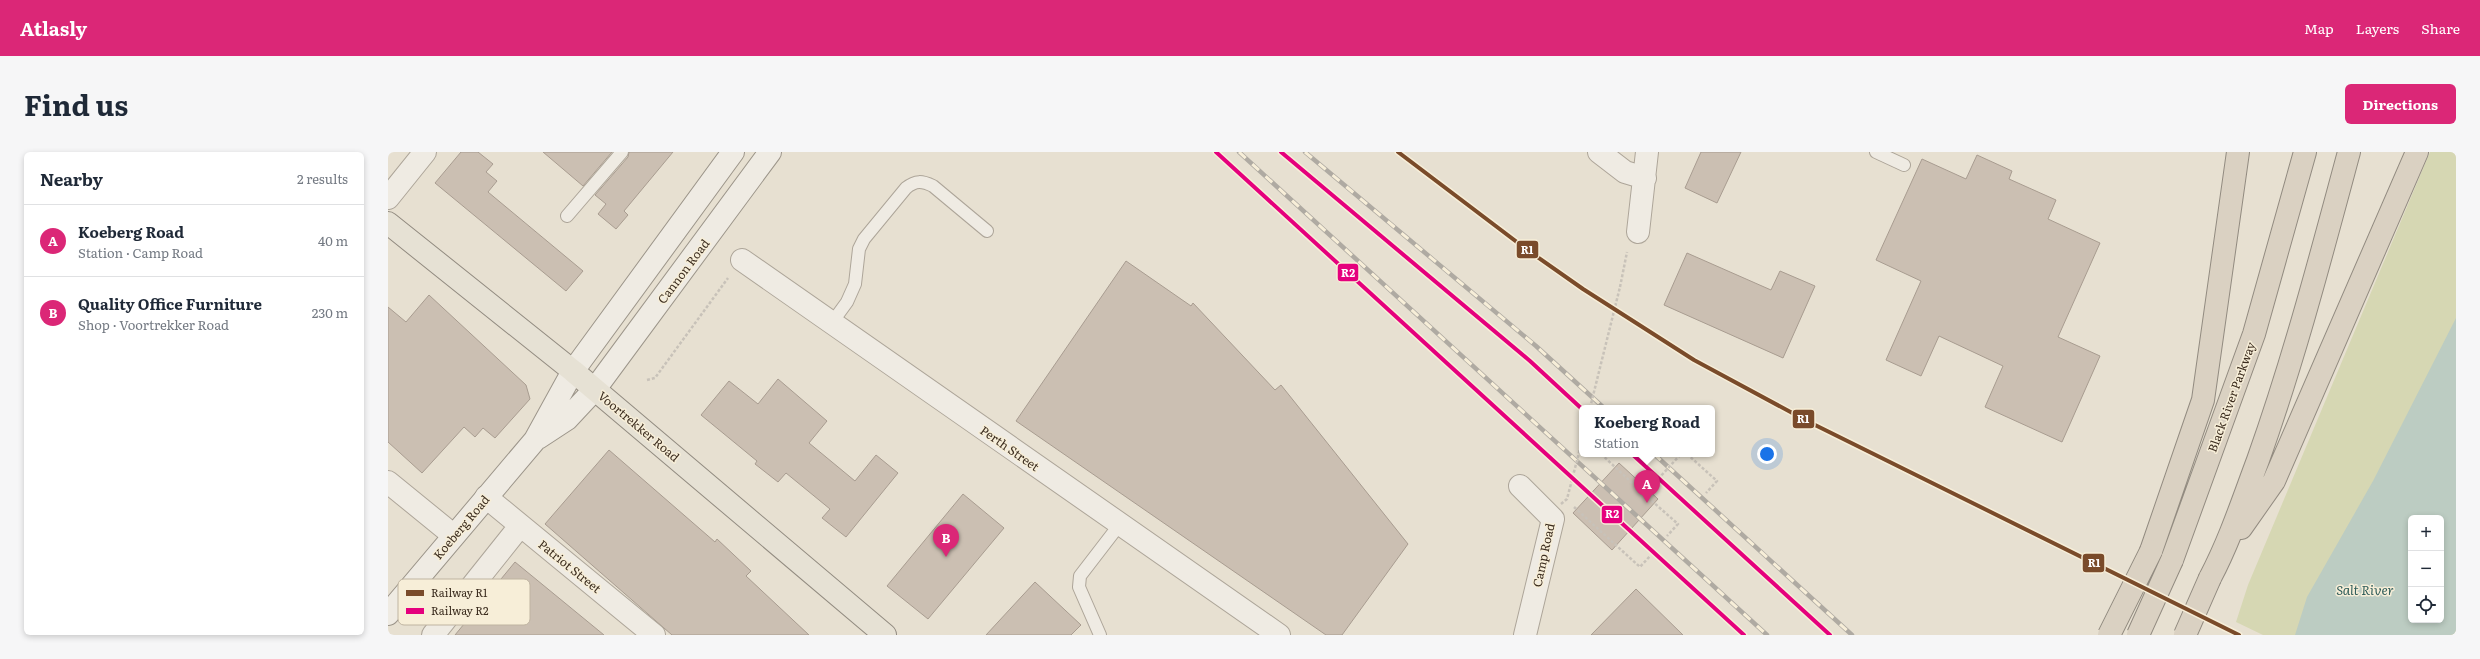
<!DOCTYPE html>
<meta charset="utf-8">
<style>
:root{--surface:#fff;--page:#f6f6f7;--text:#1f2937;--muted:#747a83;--line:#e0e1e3;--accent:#db2777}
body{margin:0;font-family:Literata,serif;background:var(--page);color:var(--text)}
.controls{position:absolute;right:12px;bottom:12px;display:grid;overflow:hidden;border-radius:6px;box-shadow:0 2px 6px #0003}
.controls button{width:36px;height:36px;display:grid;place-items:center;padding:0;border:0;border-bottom:1px solid var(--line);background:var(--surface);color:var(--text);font:20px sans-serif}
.you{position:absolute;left:1379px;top:302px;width:14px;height:14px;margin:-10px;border:3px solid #fff;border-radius:50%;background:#1a73e8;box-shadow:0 0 0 6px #1a73e833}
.badge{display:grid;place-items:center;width:26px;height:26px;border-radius:50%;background:var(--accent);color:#fff;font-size:13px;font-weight:700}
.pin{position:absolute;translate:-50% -33px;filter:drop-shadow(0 1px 2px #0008)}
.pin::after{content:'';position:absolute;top:21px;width:14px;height:12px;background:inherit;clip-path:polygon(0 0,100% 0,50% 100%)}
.popup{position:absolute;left:1191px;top:253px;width:136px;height:52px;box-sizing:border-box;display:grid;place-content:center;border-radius:6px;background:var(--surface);filter:drop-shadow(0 1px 3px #0005);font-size:13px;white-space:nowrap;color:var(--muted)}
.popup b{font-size:15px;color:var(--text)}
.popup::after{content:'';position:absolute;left:50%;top:100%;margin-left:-8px;border:8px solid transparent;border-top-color:var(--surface)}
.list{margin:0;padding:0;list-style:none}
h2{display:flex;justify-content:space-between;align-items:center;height:52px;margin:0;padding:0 16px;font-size:17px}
h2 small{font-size:13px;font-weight:400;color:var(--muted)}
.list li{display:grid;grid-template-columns:26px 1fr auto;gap:12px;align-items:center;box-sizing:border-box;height:72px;padding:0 16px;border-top:1px solid var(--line)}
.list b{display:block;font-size:15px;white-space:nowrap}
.list p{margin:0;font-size:13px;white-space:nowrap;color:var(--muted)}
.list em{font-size:13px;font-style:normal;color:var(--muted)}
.icon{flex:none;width:22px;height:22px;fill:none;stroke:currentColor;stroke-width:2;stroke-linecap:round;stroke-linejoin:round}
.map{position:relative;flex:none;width:2068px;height:483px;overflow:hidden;border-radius:6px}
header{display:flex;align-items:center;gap:24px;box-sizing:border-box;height:56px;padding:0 20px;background:var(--accent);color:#fff}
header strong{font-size:19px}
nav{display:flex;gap:22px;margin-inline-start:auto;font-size:14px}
.intro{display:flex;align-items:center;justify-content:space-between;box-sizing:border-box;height:96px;padding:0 24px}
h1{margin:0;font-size:28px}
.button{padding:10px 18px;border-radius:6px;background:var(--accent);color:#fff;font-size:14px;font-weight:700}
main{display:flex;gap:24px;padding:0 24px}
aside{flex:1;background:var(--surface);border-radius:6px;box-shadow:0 2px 6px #0003}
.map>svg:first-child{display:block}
</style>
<header>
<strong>Atlasly</strong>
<nav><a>Map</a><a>Layers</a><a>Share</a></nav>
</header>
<div class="intro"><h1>Find us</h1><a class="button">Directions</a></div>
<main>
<aside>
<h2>Nearby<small>2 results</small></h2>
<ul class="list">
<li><span class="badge">A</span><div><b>Koeberg Road</b><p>Station · Camp Road</p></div><em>40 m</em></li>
<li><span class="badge">B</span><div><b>Quality Office Furniture</b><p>Shop · Voortrekker Road</p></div><em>230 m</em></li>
</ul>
</aside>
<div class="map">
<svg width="2068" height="483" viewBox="0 0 2068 483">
<rect width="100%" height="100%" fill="#e7e0d1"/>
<path fill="#d6d7b3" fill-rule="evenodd" d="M2042,0H2068V483H1875L1848,470L1860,433ZM2023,366H2053V468H2023Z"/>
<path fill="#bcccc2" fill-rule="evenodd" d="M2068,166V483H1907L1919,445L1985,329ZM2023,366H2053V468H2023Z"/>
<path fill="#cbbfb2" stroke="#a89c90" d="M73,0H90L105,12L98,20L109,29L100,40L195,119L178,139L47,31Z
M155,0H224L195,34Z
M241,0H285L236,59L240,63L228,77L210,62L218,52L207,43L240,5Z
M1313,0H1353L1329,51L1297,36Z
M1589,3L1624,19L1621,27L1668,48L1660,67L1712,91L1670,185L1712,204L1674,290L1597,255L1615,214L1551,184L1533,224L1498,208L1533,129L1488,108L1534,7L1578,27Z
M1299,101L1383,138L1392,119L1427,134L1395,206L1276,153Z
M738,109L803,154L805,151L887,238L893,233L1020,392L954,483H938L628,269Z
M41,143L138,233L142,247L107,286L95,276L87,285L76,275L34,321L0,290V155L18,170Z
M390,227L439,269L421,291L467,329L488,303L510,321L458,385L434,366L442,357L398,321L390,330L367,312L369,309L313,263L341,229L370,252Z
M221,298L327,390L329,387L363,419L358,424L421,483H284L157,372Z
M1231,311L1270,347L1224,398L1185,361Z
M575,342L616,376L540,467L499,434Z
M127,410L216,483H67Z
M647,430L693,473L683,483H598Z
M1248,437L1295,483H1203Z"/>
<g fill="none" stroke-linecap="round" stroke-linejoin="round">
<g stroke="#ada599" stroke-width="14">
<path id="lane" d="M1488,0L1516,13
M179,64L234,0
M443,172L459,150L467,132L471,97L476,87L518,36C528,28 534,29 545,34L599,79
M712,483L691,435L692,424L732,372"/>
</g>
<g stroke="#ada599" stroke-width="24">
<path id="street" d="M1211,0L1237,20L1257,26
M0,46L37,0
M1250,80L1259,0
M354,108L891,483
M0,330L65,383
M1132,334L1165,367L1137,483
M98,345L266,483
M45,483L132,374"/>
</g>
<g stroke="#9c958a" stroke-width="24">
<path id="secondary" d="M150,286L179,267L207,237L382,0
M0,462L147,288L185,219L345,0"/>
</g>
<g stroke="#928b80" stroke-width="24">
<path id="primary" d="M0,71L185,219L497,483"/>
</g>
<g stroke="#928b80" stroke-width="24">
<path id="highway" d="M1853,376L1886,329L2029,0
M1763,399L1815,248L1850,0
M1784,408L1866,182L1917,0
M1822,426C1842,388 1855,348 1870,308C1906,207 1933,104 1961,0"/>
</g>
<path stroke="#c8c2b9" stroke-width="2.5" stroke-dasharray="3 2" stroke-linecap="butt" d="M1232,135L1239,100
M259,228L267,226L340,126
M1213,302L1256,342L1260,338
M1299,302L1329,329L1318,341
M1256,342L1290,372L1279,384
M1186,355L1252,415L1262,404"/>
<use href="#lane" stroke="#efebe3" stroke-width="12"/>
<use href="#street" stroke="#efebe3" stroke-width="22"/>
<use href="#secondary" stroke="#efebe3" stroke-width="22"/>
<use href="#primary" stroke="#e6e1d4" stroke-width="22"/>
<use href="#highway" stroke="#dad1c2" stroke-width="22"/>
<g stroke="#afaaa2" stroke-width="4.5">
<path id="rail" d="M828,0L1356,483
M851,0L1379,483
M917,0L1148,194L1216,256
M1010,0L1138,97L1195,137L1306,208L1421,270L1851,483
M1266,302L1464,483"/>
</g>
<use href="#rail" stroke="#f7eed8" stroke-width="3" stroke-dasharray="9" stroke-linecap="butt"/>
<g stroke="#928b80" stroke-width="24" stroke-linecap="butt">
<path id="highway-bridge" d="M1721,483L1763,399
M1750,483L1784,408
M1797,483L1822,426"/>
</g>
<path stroke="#c8c2b9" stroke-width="2.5" stroke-dasharray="3 2" stroke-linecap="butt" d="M1202,256L1232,135
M1260,338L1293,302
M1173,352L1179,347L1194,289"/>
<use href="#highway-bridge" stroke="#dad1c2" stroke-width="22"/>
<g stroke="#f7eed8" stroke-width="7">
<path id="rail-1" d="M1010,0L1138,97L1195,137L1306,208L1421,270L1851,483"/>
</g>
<g stroke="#f7eed8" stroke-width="7">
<path id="rail-2" d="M828,0L1356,483
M893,0L1142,209L1194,257
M1244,302L1442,483"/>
</g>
<use href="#rail-1" stroke="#7a4b2a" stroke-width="4"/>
<use href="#rail-2" stroke="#e5007d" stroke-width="4"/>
</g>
<g text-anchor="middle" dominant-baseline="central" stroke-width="3" stroke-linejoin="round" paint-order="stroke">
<g font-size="12" fill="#3d2e20" stroke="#f7eed8">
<text transform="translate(295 119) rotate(-53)">Cannon Road</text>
<text transform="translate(1843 245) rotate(-70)">Black River Parkway</text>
<text transform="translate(251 274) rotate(40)">Voortrekker Road</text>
<text transform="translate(622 296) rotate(35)">Perth Street</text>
<text transform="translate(73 375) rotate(-50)">Koeberg Road</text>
<text transform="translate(1155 403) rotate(-78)">Camp Road</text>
<text transform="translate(182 414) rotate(39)">Patriot Street</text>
</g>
<g font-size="13" font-style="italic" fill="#2f5d5a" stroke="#f7eed8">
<text x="1977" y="437">Salt River</text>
</g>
</g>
<rect x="10" y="427" width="132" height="46" rx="6" fill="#f7eed8" stroke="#bfb4a1" stroke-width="1"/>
<rect x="18" y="438" width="18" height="6" fill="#7a4b2a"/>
<rect x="18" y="456" width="18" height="6" fill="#e5007d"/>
<g font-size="11" fill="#3d2e20">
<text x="43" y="445">Railway R1</text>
<text x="43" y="463">Railway R2</text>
</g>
<g stroke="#f7eed8" stroke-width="1.5">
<rect x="1128" y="88" width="23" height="19" rx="4" fill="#7a4b2a"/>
<rect x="949" y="111" width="22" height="19" rx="4" fill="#e5007d"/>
<rect x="1404" y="257" width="23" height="20" rx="4" fill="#7a4b2a"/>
<rect x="1213" y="353" width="22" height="19" rx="4" fill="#e5007d"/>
<rect x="1694" y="401" width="23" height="20" rx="4" fill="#7a4b2a"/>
</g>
<g font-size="11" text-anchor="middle" font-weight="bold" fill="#fff">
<text x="1139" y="102">R1</text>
<text x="960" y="125">R2</text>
<text x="1415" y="271">R1</text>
<text x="1224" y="366">R2</text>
<text x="1706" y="415">R1</text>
</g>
</svg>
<div class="controls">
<button>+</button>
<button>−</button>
<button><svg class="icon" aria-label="locate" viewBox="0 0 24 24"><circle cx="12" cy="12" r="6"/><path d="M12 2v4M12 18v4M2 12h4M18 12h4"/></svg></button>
</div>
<div class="you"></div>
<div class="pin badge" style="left:1259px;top:351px">A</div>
<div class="popup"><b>Koeberg Road</b>Station</div>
<div class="pin badge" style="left:558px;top:405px">B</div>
</div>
</main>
